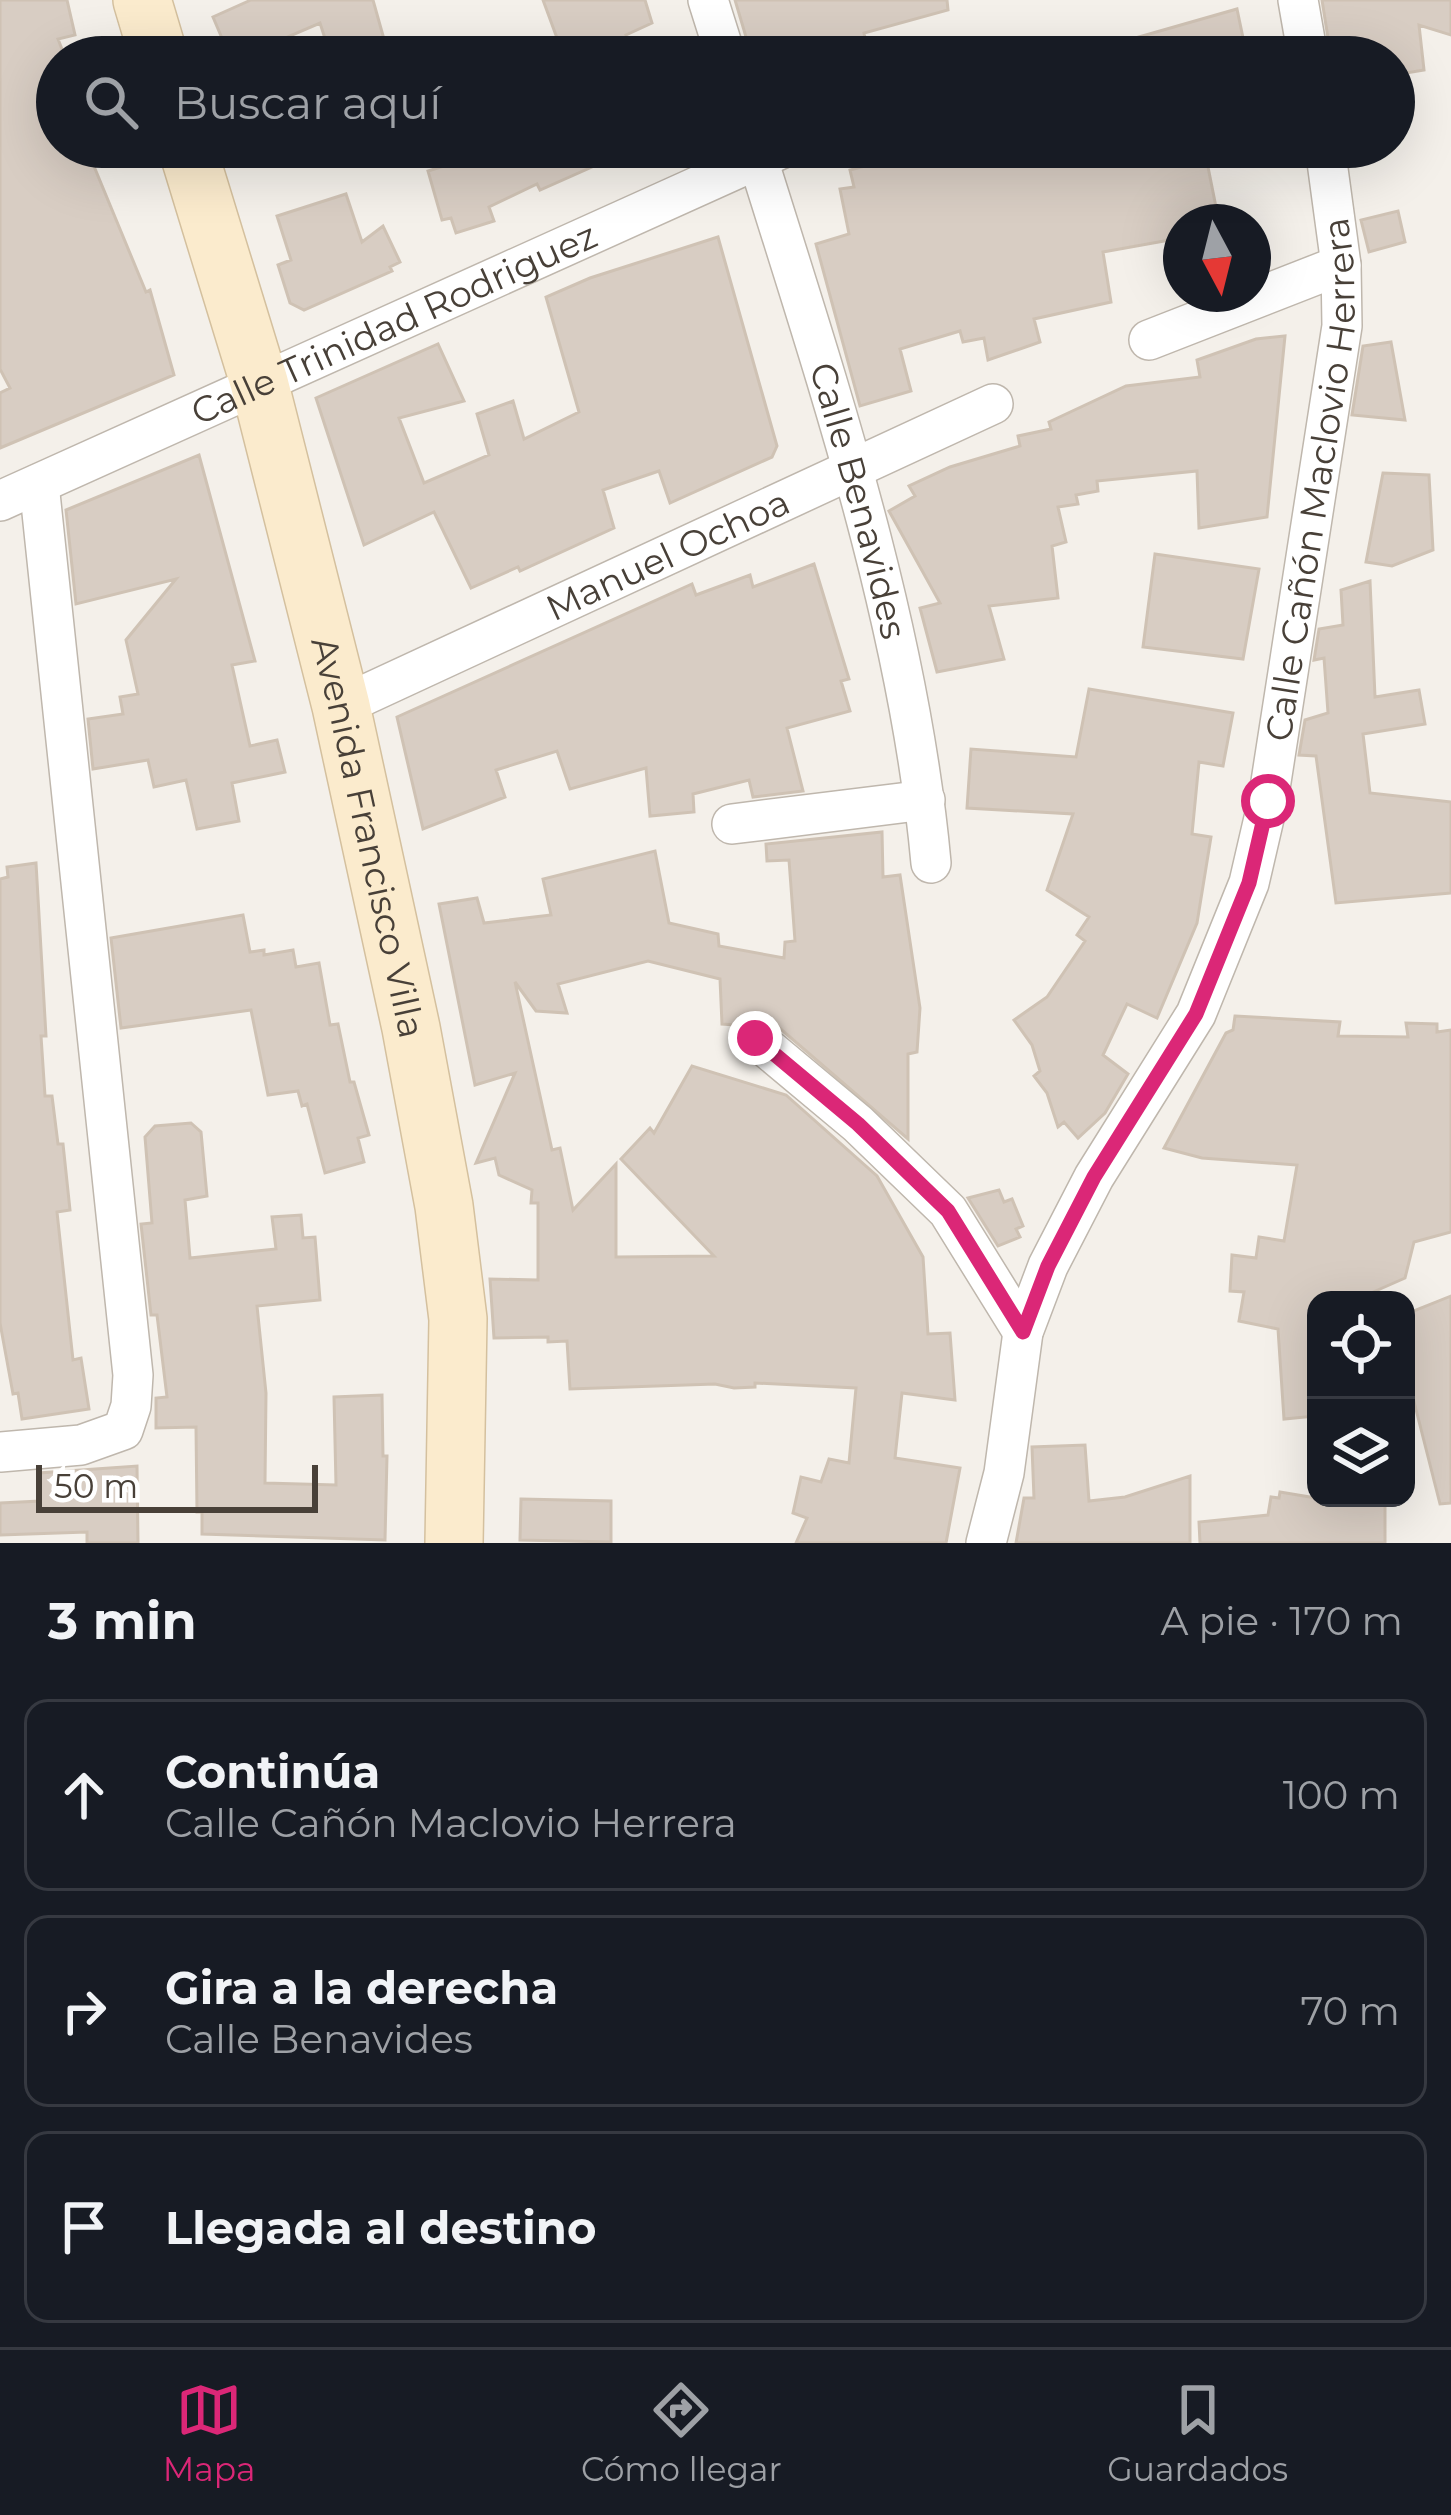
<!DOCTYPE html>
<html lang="es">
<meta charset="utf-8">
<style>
:root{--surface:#171b24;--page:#20242c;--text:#f1f3f6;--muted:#9ea1a6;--line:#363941;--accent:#db2777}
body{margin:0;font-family:Montserrat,sans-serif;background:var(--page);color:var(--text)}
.controls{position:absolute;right:36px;bottom:36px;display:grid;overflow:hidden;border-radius:24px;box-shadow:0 12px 48px #0002}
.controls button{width:108px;height:108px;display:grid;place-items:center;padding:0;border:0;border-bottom:3px solid var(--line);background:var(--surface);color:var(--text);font:60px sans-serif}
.compass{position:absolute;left:1163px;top:204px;width:108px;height:108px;border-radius:50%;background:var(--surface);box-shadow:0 12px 48px #0002;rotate:173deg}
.scale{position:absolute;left:36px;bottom:30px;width:282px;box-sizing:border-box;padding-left:12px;border:6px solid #484038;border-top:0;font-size:33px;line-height:42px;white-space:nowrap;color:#484038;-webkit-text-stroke:9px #fff;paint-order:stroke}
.stop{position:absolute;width:36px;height:36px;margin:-27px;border:9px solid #db2777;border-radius:50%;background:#fff}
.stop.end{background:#db2777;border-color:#fff;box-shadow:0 3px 12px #0008}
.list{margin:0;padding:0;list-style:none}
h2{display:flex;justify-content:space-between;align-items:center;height:156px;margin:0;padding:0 48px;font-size:51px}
h2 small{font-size:39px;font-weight:400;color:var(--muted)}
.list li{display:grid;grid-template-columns:78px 1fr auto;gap:36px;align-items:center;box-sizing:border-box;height:192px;margin:0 24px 24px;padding:0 24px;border:3px solid var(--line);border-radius:24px}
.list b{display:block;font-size:45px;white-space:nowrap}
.list p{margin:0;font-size:39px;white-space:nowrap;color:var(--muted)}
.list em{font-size:39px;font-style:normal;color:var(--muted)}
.icon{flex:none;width:66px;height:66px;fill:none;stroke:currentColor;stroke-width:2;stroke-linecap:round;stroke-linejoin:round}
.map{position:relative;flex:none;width:1451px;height:1543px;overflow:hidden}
.search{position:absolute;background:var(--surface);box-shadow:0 12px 48px #0002;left:36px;right:36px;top:36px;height:132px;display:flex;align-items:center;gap:30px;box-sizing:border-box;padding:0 42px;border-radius:66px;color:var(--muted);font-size:45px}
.sheet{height:804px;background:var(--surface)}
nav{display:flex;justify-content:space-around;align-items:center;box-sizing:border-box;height:168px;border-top:3px solid var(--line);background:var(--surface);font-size:33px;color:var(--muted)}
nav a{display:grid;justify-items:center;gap:6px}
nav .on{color:var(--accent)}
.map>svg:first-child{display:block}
</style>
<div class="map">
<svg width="1451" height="1543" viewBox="0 0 1451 1543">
<rect width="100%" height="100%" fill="#f4f0ea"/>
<path fill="#d8cdc3" stroke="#cfc2b4" stroke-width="3" d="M0,0H67L75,35L58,39L65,57H57V147H86L146,292L150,290L174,375L0,448V393L10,388L0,369Z
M251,0H373L389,57H331L320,23L241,57H230L213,17Z
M543,0H645L652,23L626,35L628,40L588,57H564Z
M735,0H947L948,10L864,33L866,42L846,48L848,57H752Z
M1322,0H1451V35L1419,25L1424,70L1394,75V57H1331Z
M1237,9L1247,57H1102L1100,48Z
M504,147H637L540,190L537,184L489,207L494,221L456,233L451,218L442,220L428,171Z
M883,147H1204L1219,222H1181V238L1103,252L1111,302L1034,319L1040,342L988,360L984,338L963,342L960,331L900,349L911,391L860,406L816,244L849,234L840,189L854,187L850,170L887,160Z
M346,194L362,242L383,226L400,262L390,267L392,271L304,310L290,303L278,265L291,260L277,216Z
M1398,211L1405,242L1369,252L1361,220Z
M718,237L777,446L772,457L670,503L659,471L603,490L614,528L520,571L518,567L471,588L434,512L364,545L316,398L438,344L464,401L399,418L424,483L489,455L477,414L513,401L524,439L579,412L546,297L590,278Z
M1285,336L1267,517L1199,528L1197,471L1097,481L1098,491L1076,495L1078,504L1058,507L1066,542L1052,546L1058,598L989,606L1004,659L937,672L920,608L940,603L889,511L915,496L909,486L950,467L1020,446L1018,436L1051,429L1049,422L1126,386L1200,377L1197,360L1256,339Z
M1391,342L1405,420L1352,415L1363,346Z
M199,455L255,661L232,665L250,746L277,740L285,772L232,783L239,821L197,829L186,780L154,787L148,760L93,769L88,719L123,714L120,697L138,694L126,640L176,579L76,604L66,510Z
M1383,473L1429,475L1433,550L1392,566L1366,562Z
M1155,554L1259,569L1243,659L1143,647Z
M814,564L849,679L841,681L850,711L787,728L803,791L753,797L749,780L693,794L694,812L650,816L646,768L570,789L557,751L496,770L505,797L423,829L397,717L692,584L696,595L750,575L753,587Z
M1370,581L1375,697L1419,690L1425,724L1363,734L1370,793L1451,802V893L1336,903L1316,756L1299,755L1305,720L1328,713L1324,658L1314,660L1319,629L1343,625L1341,590Z
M1089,689L1233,713L1223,766L1199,762L1192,834L1211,837L1197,923L1157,1018L1127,1004L1103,1055L1128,1074L1105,1113L1078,1138L1064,1122L1058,1127L1047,1093L1034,1076L1040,1071L1032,1045L1014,1020L1047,997L1085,941L1077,935L1089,917L1047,890L1073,814L967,808L971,749L1076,757Z
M882,832L883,877L900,875L920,1008L917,1052L908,1054V1139L769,1019L748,1015L735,1025L722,1024L720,979L648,961L558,984L567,1013L536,1011L515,982L552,1150L560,1148L573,1210L616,1164V1257L714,1256L621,1159L650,1128L654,1133L692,1066L786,1095L877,1176L923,1257L928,1334L950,1333L955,1400L902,1393L895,1458L960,1468L946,1543H796L807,1518L793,1513L801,1477L821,1482L829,1459L849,1463L856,1388L755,1383V1387L734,1388L715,1384L570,1389L567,1341L548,1342V1337L494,1338L490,1279L538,1280V1203H531L532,1190L499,1175L495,1158L476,1163L515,1073L475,1085L439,904L477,898L484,923L551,915L543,879L655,851L669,923L718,934L719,946L784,958L785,942L795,941L789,860L767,861L766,844Z
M36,863L46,1036H41L45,1096H52L58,1144H63L70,1210L57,1212L73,1360L81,1358L89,1409L22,1419L18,1393L13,1394L0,1323V879L8,877L7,867Z
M243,915L250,952L264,950V955L293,950L296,967L319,963L330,1025L338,1024L350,1082H354L369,1135L358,1138L364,1162L325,1173L307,1104L302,1106L298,1091L268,1095L251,1010L121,1028L111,938Z
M1235,1016L1340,1022L1338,1036L1408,1037L1406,1023L1437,1024V1032L1451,1030V1232L1414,1242L1405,1278L1355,1300H1316V1416L1284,1419L1278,1329L1239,1321L1244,1292L1230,1291L1232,1255L1256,1258L1259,1237L1284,1241L1297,1165L1202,1158L1164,1148L1226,1033L1233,1030Z
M191,1123L201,1132L207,1196L185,1200L190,1258L276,1249L272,1217L301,1215L303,1238L315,1237L320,1300L257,1306L266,1393L265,1483L336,1485L334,1397L382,1395L383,1456H387L385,1540L202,1534V1512H197L196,1427L156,1428V1398L167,1397L157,1315H151L141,1224L152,1223L145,1137L155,1126Z
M999,1190L1004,1202L1012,1199L1023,1226L1016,1229L1020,1237L998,1246L968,1198Z
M1451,1296V1503L1440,1504L1406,1370V1314Z
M1085,1445L1089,1501L1125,1497L1190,1476V1543H1016L1024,1498H1034L1032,1447Z
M137,1466L138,1543H87V1532L0,1535V1503L40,1501L39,1473Z
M1280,1492L1316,1498H1385V1543H1200L1199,1522L1268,1515L1271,1497L1279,1498Z
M521,1499L611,1501V1542L520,1540Z"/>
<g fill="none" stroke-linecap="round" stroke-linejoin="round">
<g stroke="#bfb7ad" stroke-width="42">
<g id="minor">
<path d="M708,0L726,57"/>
<path d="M1298,0L1308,57"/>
<path id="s1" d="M754,147C826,378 909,621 931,863"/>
<path d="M1149,340L1341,265"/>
<path id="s2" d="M0,501L785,147"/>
<path id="s3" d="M341,706L993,404"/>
<path d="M732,824L925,800"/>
<path d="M755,1038L858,1124L948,1211L1023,1332"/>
<path d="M0,1452L81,1445L123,1430L131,1406L133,1375L39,484"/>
<path id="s4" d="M986,1543L1004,1473L1023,1332L1048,1266L1094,1177L1196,1014L1249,883L1268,801L1342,326L1341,265L1325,147"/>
</g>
</g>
<g stroke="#d4c09e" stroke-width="60">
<g id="secondary">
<path d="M142,0L159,57"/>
<path id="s5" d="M187,147L259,382L341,706L411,1028L444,1206L458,1319L454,1543"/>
</g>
</g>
<use href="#minor" stroke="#fff" stroke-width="39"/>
<use href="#secondary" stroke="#fbebcd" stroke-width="57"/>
</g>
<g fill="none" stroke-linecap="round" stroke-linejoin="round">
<path stroke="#db2777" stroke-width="15" d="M755,1038L858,1124L948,1211L1023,1332L1048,1266L1094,1177L1196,1014L1249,883L1268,801"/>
</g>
<g text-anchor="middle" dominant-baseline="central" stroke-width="12" stroke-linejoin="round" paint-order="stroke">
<g font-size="36" fill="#484038" stroke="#fff">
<text stroke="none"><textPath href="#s2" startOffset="432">Calle Trinidad Rodriguez</textPath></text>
<text stroke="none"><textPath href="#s4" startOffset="1128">Calle Cañón Maclovio Herrera</textPath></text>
<text stroke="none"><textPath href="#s1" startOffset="369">Calle Benavides</textPath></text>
<text stroke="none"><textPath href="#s3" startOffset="360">Manuel Ochoa</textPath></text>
<text stroke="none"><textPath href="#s5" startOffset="714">Avenida Francisco Villa</textPath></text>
</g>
</g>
</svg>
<div class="controls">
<button><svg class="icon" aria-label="locate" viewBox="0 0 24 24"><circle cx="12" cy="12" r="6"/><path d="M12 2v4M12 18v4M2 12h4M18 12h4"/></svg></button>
<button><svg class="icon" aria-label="layers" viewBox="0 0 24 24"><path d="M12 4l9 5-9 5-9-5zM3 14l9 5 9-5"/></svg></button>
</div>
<svg class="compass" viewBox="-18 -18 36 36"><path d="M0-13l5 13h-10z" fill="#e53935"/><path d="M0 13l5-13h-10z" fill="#9ea1a6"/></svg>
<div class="scale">50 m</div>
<div class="stop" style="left:1268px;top:801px"></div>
<div class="stop end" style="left:755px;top:1038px"></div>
<div class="search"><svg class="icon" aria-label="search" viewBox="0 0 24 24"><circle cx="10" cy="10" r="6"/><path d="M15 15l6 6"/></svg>Buscar aquí</div>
</div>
<section class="sheet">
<h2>3 min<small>A pie · 170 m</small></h2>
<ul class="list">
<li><svg class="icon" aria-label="ahead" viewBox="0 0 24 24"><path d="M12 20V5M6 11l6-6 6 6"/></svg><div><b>Continúa</b><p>Calle Cañón Maclovio Herrera</p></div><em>100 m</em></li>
<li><svg class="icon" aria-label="right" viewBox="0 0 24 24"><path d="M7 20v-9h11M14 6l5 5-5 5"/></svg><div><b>Gira a la derecha</b><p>Calle Benavides</p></div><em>70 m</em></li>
<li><svg class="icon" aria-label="arrive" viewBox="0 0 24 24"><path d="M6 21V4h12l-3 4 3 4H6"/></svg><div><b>Llegada al destino</b></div></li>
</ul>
</section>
<nav>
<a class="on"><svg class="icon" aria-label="map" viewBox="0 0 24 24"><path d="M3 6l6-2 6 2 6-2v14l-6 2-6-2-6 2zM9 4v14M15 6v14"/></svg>Mapa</a>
<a><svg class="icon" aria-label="directions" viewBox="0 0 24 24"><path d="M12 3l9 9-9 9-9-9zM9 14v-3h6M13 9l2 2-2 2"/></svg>Cómo llegar</a>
<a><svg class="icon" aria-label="saved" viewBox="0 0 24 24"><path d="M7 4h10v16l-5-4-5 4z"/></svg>Guardados</a>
</nav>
